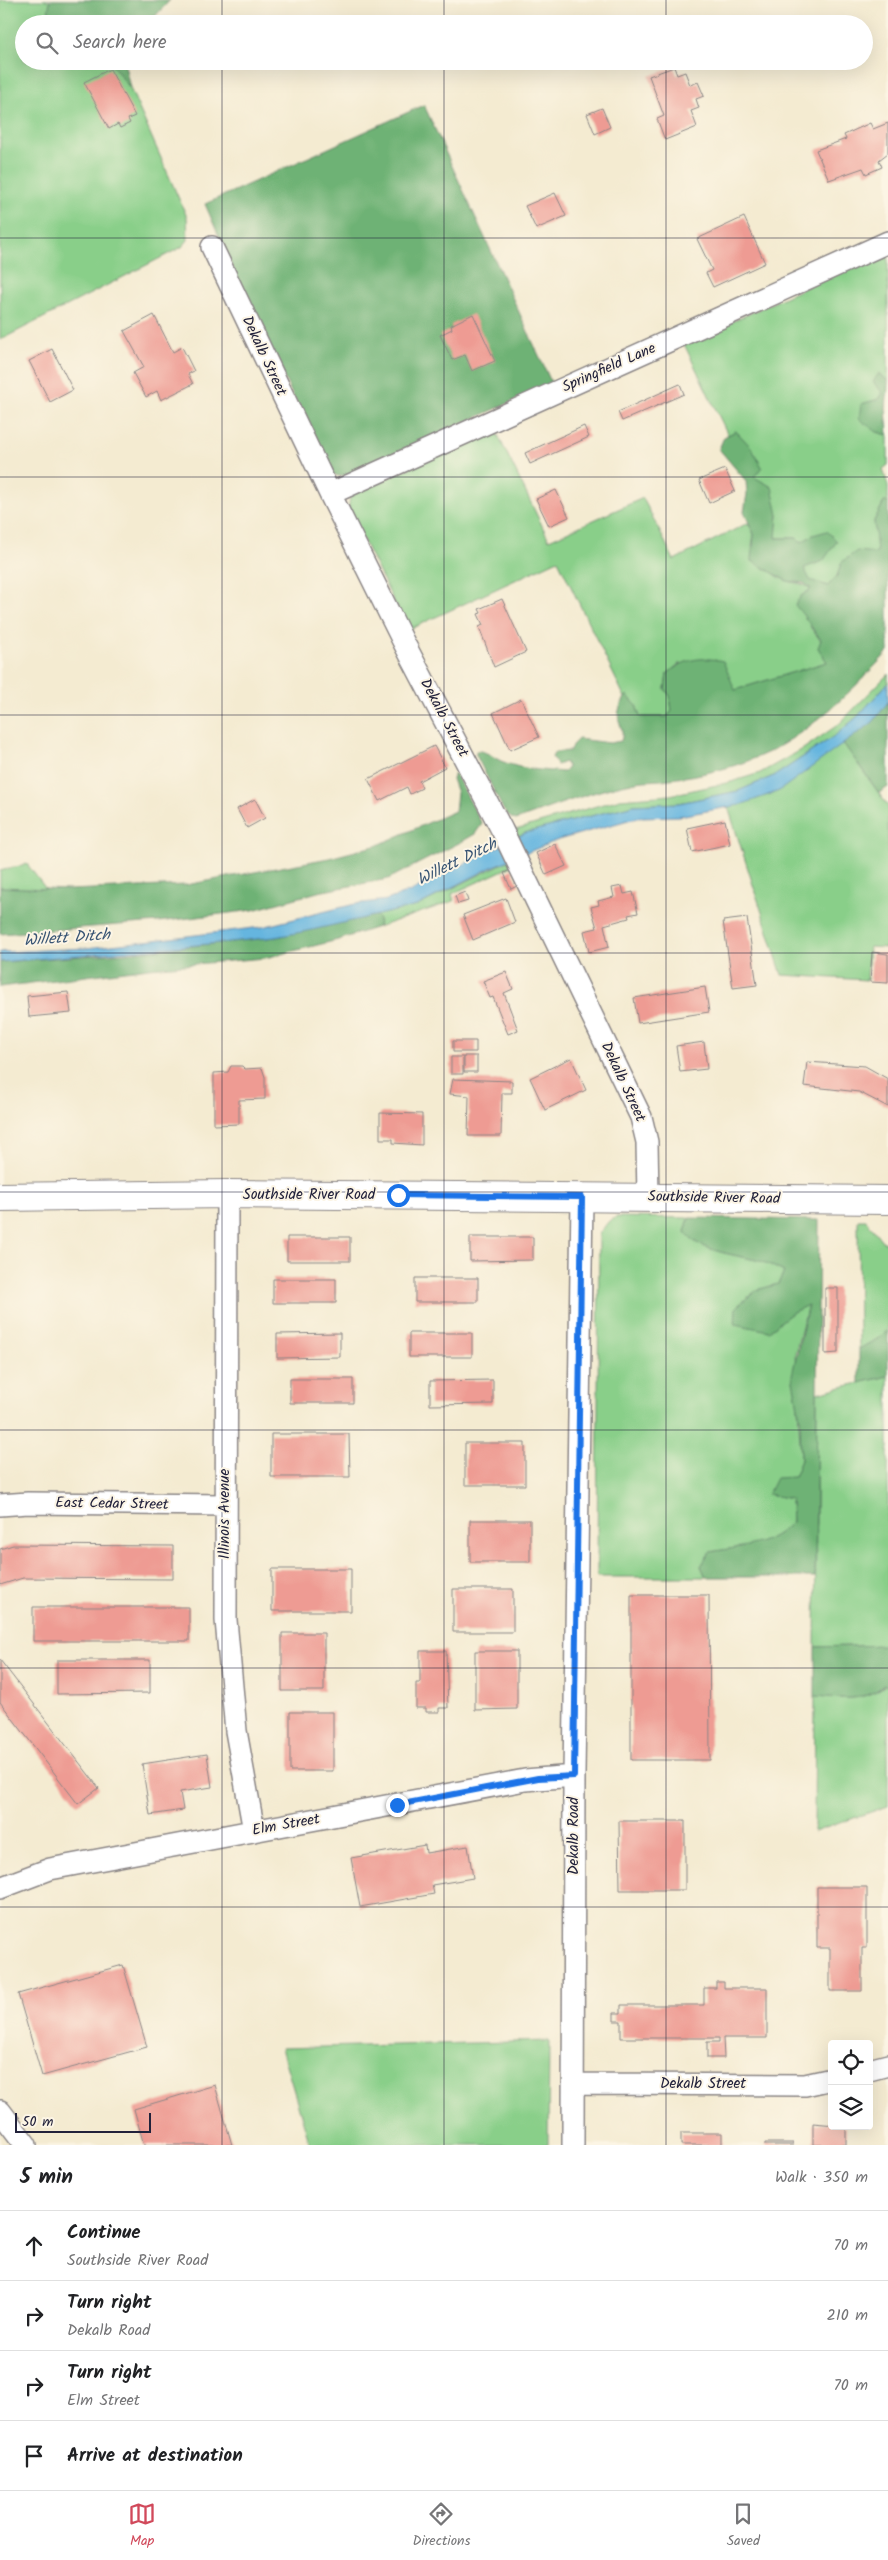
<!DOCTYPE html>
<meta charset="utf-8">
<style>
:root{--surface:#fff;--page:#f2f2f2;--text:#202124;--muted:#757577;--line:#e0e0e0;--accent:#d1495b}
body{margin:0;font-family:Kalam,sans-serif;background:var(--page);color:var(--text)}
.controls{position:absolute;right:15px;bottom:15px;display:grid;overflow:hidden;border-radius:5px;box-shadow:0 5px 20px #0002}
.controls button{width:45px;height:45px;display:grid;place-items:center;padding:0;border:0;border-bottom:1px solid var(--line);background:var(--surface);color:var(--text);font:25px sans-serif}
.scale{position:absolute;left:15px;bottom:12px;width:136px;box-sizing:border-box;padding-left:5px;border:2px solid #22223b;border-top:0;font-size:14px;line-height:18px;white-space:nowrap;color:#22223b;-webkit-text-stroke:4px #fcf5e5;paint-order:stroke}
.stop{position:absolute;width:15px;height:15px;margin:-11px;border:4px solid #1a73e8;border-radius:50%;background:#fff}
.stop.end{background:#1a73e8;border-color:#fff;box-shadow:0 1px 5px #0008}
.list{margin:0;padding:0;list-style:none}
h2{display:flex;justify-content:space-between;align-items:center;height:65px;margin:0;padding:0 20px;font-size:21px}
h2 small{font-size:16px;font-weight:400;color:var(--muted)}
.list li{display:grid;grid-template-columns:32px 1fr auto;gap:15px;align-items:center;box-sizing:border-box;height:70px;padding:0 20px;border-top:1px solid var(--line)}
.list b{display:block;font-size:19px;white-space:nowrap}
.list p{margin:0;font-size:16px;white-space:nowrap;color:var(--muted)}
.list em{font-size:16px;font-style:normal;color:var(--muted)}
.icon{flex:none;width:28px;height:28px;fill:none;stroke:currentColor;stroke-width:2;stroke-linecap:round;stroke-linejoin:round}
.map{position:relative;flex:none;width:888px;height:2145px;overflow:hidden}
.search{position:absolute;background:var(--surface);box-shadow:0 5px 20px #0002;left:15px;right:15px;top:15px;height:55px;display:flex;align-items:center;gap:12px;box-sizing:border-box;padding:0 18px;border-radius:28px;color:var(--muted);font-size:19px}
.sheet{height:345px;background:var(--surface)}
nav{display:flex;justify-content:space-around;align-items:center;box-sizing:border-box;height:70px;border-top:1px solid var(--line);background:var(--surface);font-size:14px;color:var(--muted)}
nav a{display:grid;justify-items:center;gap:2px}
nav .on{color:var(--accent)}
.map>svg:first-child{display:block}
</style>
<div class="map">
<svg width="888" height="2145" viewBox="0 0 888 2145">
<rect width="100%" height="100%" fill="#fcf5e5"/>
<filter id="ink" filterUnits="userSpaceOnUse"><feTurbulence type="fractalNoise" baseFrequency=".02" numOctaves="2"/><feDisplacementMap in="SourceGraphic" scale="10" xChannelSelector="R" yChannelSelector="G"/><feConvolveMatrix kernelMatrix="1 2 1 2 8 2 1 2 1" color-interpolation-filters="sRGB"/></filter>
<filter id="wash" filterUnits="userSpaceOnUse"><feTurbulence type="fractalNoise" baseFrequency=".0096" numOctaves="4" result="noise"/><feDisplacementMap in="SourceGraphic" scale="20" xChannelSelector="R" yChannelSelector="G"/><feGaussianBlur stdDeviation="1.12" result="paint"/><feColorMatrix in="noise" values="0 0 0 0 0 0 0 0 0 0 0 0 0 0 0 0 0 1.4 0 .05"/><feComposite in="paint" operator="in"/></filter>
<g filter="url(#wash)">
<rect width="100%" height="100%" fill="#f4ebd1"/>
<path fill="#89cf89" stroke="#567862" d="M0,0H50L48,21L69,24H24V61H109L130,88L187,217L188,240L182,247L0,340Z
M888,249V381L879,373L883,393L879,399L862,404L877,432L888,435V465L883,469L888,486V503L885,500L874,521L878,554L842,562L837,576L828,586L809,580L803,568L823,561L813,535L802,542L796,538H775L778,515L754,477L736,431L728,435L684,344Z
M495,429L549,540L643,498L674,560L748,523L754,534L752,546C762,559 769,574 785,580C795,584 802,582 811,589L801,596L811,628L821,641L827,662L735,690L680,663L667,674L665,689L670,695L672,711L667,717H640L636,705L627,696L625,698L558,560L408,630L348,510L350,497L354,493Z
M888,674V683L857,717L836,735L776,775L738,791L679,803L634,805L525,833L514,838L512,831L620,799L670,795L731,782L760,773L803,749L839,724Z
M843,743L888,806V948L869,947L867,980L782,975L728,807L779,791Z
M509,860L512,866L452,894L454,901L378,927L379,919L375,915L417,906Z
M27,864L46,889L0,887V871Z
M617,1217L689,1218L685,1232C697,1252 741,1255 763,1262C770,1264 777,1269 784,1272L778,1284L757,1290L769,1331L793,1312L808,1304L795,1354L801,1460L794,1477L769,1494L791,1499L792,1522C766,1548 745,1546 710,1552L701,1566L706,1577H597L599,1234L608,1222Z
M858,1220H866L882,1241L888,1243V1330L879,1338L859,1349Z
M888,1376V1645L815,1647L817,1393Z
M886,1685L888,1686V1806L814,1832L815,1696C845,1698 860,1703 886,1685Z
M549,2041L548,2145H310L281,2048Z"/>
<path fill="#6eb275" stroke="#486a58" d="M50,0H170L148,24L47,22Z
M109,61H124L130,88Z
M424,105L552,384L344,476H338L331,473L253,315L205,204Z
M879,373L888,381L886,409L888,435L877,432L859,419L861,404L879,399L883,393L873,382Z
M736,431L751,447L762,467L754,477L772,487L778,515L776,538H796L802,542L813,535L827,531L837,541L823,561L804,568L810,580L828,586L837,576L842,562L857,551L877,553L874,521L885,500L888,503V652C853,690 815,728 769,752C738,767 703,775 670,779C659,781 647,780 636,782C595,790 555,806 516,820L511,818L504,811L476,755V751C485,750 493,757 501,761C522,770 543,770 564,772L568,767L565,762L557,765L552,757L555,752L570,751L572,745L578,739L610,743L621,741C627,723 608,721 627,695L636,705L640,717H667L672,711L670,696L665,689L667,674C684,659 700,656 723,661L735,690L827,662L818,648L821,640C812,629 805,616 795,605L801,596L811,589L804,583L787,581L752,561L754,534L744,512L747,494L746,481L719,449L724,437Z
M888,702V787L879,793L843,743L873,722Z
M455,773L482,824L475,834L463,841L388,879L318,892L253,910L158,922L0,934V887L69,890L186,885L329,858L378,845L455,811L457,793L452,779Z
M375,915L379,919L378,927L338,940L265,958L149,968L0,987V962L126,953L276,937Z
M689,1218L819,1220L815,1577H706L701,1566L710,1552C744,1546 767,1547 792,1522L791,1499L768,1494L776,1478L794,1477L801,1460L800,1419L792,1375L808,1305L793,1312L769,1331L735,1324L736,1307L757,1290L778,1284L784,1272C777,1269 770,1264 763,1262C741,1255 697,1252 685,1232Z
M888,1330V1376L859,1383V1349L879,1338Z
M888,1645V1686L885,1685C860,1703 844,1698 815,1696V1647Z"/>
<path fill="#65b5df" stroke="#446c8d" d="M888,683V702L873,722L779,791L740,805L679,816L639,817L558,840L492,867L417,906L312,930L276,937L221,943L0,962V952L87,948L262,927L355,904L387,900L411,891L525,833L634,805L679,803L738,791L776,775L836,735L857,717Z"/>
<g id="blocks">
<path fill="#ee9b93" d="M674,67L677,75L685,72L690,85L698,82L704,96L696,99L699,108L691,111L697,127L665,140L657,119L664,116L649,76Z
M110,69L135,116L128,119L130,123L120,128L118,124L109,129L84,82Z
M602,108L610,127L595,134L587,114Z
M870,123L873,129L888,123V153L879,160L882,167L866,174L863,168L829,180L816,150L846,139L844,135Z
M555,193L566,216L536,229L525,206Z
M744,217L765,263L713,287L706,273L712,270L697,239Z
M473,314L495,361L472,371L465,355L452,360L440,335L452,329L451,325Z
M154,315L173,352L182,347L194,371L188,374L193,384L161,400L157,391L146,397L133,373L144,367L124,331Z
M52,349L73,390L50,402L29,361Z
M680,384L684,394L622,421L618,412Z
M584,426L589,437L530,464L525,453Z
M725,469L735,491L709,503L699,480Z
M556,490L569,517L549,526L536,499Z
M502,599L526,652L494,667L479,627L483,625L478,614L481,613L479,609Z
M521,699L539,737L510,750L493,713Z
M434,746L445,767L419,781L422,788L410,794L407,787L379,801L368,779Z
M255,799L265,818L247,828L237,809Z
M725,820L730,844L692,852L687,828Z
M555,844L566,866L546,875L536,853Z
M512,869L519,885L511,889L504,873Z
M622,886L624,894L633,892L638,913L628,915L629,918L604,925L609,947L589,952L584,931L597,928L591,907L599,905L598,901L614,897L612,888Z
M465,892L468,901L458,904L455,896Z
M506,898L515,922L473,940L463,915Z
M747,918L757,985L733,988L723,921Z
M872,952L888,954V983L870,982Z
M506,972L513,989L504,993L518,1030L508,1034L493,997L490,998L483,981Z
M705,987L709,1012L638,1023L634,998Z
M68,992L71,1013L29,1017L27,996Z
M453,1041H476V1052H453Z
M704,1042L707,1069L680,1072L676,1046Z
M464,1056H477V1072H464Z
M451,1057H463V1074H451Z
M571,1058L586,1090L545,1110L530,1078Z
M807,1062L865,1066L888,1079V1107L859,1092L804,1086Z
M231,1066H242L245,1069L262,1068L265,1077V1099L239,1100V1124L214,1125V1073L228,1072Z
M453,1079L512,1081V1093H502L501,1136H468L469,1096L450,1094Z
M380,1113L422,1114V1145L393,1143V1139H380Z
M287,1237H350V1261H287Z
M470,1237H533V1260L470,1261Z
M415,1278H478V1302H415Z
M273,1279H336V1303H273Z
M825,1288H838V1353L825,1354Z
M340,1333V1357L277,1358V1334Z
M409,1333H472V1357H409Z
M290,1379H353V1403H290Z
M493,1380V1404L430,1405V1381Z
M271,1434H349L350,1477H271Z
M465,1443H525V1485H465Z
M470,1520H530V1562H470Z
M13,1545L173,1546V1579L23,1578L0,1585V1549Z
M272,1569H351V1611H272Z
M453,1589H513V1632H453Z
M631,1595H709L710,1760H631Z
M33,1607H189V1641H33Z
M282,1633H324V1691H282Z
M420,1651H446L448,1708H439V1712H426V1708H416V1683H420Z
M475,1651H517V1709L475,1710Z
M0,1660L99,1788L78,1804L0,1702Z
M57,1660H150V1693L57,1694Z
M290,1712H333V1771H290Z
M207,1754L212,1787L180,1792L183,1810L150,1815L142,1764Z
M619,1821H685V1890H620Z
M425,1845L426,1853L468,1846L473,1878L432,1885L434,1894L360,1907L351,1858Z
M817,1887H867V1948H862V1991H830V1948H817Z
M123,1965L147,2047L42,2076L18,1994Z
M716,1982H724V1988H767V2038H723L724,2058H707V2042H719V2038H621V2021H614V2013H621V2005H704V1988H716Z
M215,2085L232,2145H144L134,2109Z
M813,2123L846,2126V2145H813Z
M681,2133H722V2145H681Z
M765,2143H793V2145H765Z"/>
</g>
</g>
<g filter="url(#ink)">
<use href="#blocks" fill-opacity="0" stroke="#8b8686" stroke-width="1"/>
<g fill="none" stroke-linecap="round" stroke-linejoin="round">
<g stroke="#8b8686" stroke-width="24">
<path id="street" d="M212,247L330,494L405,645L502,830L641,1117L647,1142L648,1197
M330,494L888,242
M227,1194L226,1620L236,1731L254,1831
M0,1505L28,1503L225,1505
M0,1888L50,1869L525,1780L574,1776
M869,2070L888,2065
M573,2084L805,2085L832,2079
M0,2111L26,2145
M573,2145L574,1776L582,1197"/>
</g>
<g stroke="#8b8686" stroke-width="30">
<path id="secondary" d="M0,1197L227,1194L888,1200"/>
</g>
<use href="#street" stroke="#fff" stroke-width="21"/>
<use href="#secondary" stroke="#fff" stroke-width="28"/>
</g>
</g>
<g fill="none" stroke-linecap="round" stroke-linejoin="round" filter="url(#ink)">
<path stroke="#1a73e8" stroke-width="6" d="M397,1805L538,1778L574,1776L582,1197L398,1195"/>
</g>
<path fill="none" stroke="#22223b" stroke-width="1" stroke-opacity="0.55" d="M222,0V24M444,0V24M666,0V24M222,61V2145M444,61V2145M666,61V2145M0,238H888M0,477H888M0,715H888M0,953H888M0,1192H888M0,1430H888M0,1668H888M0,1907H888"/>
<g text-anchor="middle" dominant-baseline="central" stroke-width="4" stroke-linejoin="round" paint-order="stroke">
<g font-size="15" fill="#22223b" stroke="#fcf5e5">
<text transform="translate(264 356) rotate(65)">Dekalb Street</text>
<text transform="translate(609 368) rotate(-24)">Springfield Lane</text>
<text transform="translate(444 718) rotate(62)">Dekalb Street</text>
<text transform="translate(623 1082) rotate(65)">Dekalb Street</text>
<text x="309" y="1195">Southside River Road</text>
<text transform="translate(714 1198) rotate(1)">Southside River Road</text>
<text transform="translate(112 1504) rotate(1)">East Cedar Street</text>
<text transform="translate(225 1514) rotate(-90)">Illinois Avenue</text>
<text transform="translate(286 1825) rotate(-10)">Elm Street</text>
<text transform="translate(574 1836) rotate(-90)">Dekalb Road</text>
<text x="703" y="2084">Dekalb Street</text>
</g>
<g font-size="16" font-style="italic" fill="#395574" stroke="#fcf5e5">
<text transform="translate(457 862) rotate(-26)">Willett Ditch</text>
<text transform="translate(67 938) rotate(-4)">Willett Ditch</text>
</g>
</g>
</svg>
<div class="controls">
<button><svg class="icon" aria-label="locate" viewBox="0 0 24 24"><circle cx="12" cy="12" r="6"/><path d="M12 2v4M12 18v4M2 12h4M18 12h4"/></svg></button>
<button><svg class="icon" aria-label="layers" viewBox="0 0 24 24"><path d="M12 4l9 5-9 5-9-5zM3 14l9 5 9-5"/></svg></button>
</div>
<div class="scale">50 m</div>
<div class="stop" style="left:398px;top:1195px"></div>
<div class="stop end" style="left:397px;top:1805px"></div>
<div class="search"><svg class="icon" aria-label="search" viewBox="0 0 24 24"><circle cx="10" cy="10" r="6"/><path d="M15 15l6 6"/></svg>Search here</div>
</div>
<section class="sheet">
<h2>5 min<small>Walk · 350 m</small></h2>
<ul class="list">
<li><svg class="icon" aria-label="ahead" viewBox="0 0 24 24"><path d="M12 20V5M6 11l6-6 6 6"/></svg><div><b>Continue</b><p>Southside River Road</p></div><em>70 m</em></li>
<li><svg class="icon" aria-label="right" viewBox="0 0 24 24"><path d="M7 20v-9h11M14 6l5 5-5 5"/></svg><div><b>Turn right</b><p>Dekalb Road</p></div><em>210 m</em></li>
<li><svg class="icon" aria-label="right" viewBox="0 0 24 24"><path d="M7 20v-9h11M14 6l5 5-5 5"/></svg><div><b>Turn right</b><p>Elm Street</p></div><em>70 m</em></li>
<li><svg class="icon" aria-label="arrive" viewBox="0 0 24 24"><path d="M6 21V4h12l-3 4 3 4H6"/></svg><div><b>Arrive at destination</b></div></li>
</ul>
</section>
<nav>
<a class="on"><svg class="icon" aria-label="map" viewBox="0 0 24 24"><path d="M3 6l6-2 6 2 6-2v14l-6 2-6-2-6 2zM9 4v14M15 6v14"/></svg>Map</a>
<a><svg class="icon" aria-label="directions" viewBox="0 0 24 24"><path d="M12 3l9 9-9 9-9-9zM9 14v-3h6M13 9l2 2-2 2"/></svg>Directions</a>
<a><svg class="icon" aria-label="saved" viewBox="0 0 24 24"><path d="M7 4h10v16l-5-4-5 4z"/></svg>Saved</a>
</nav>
